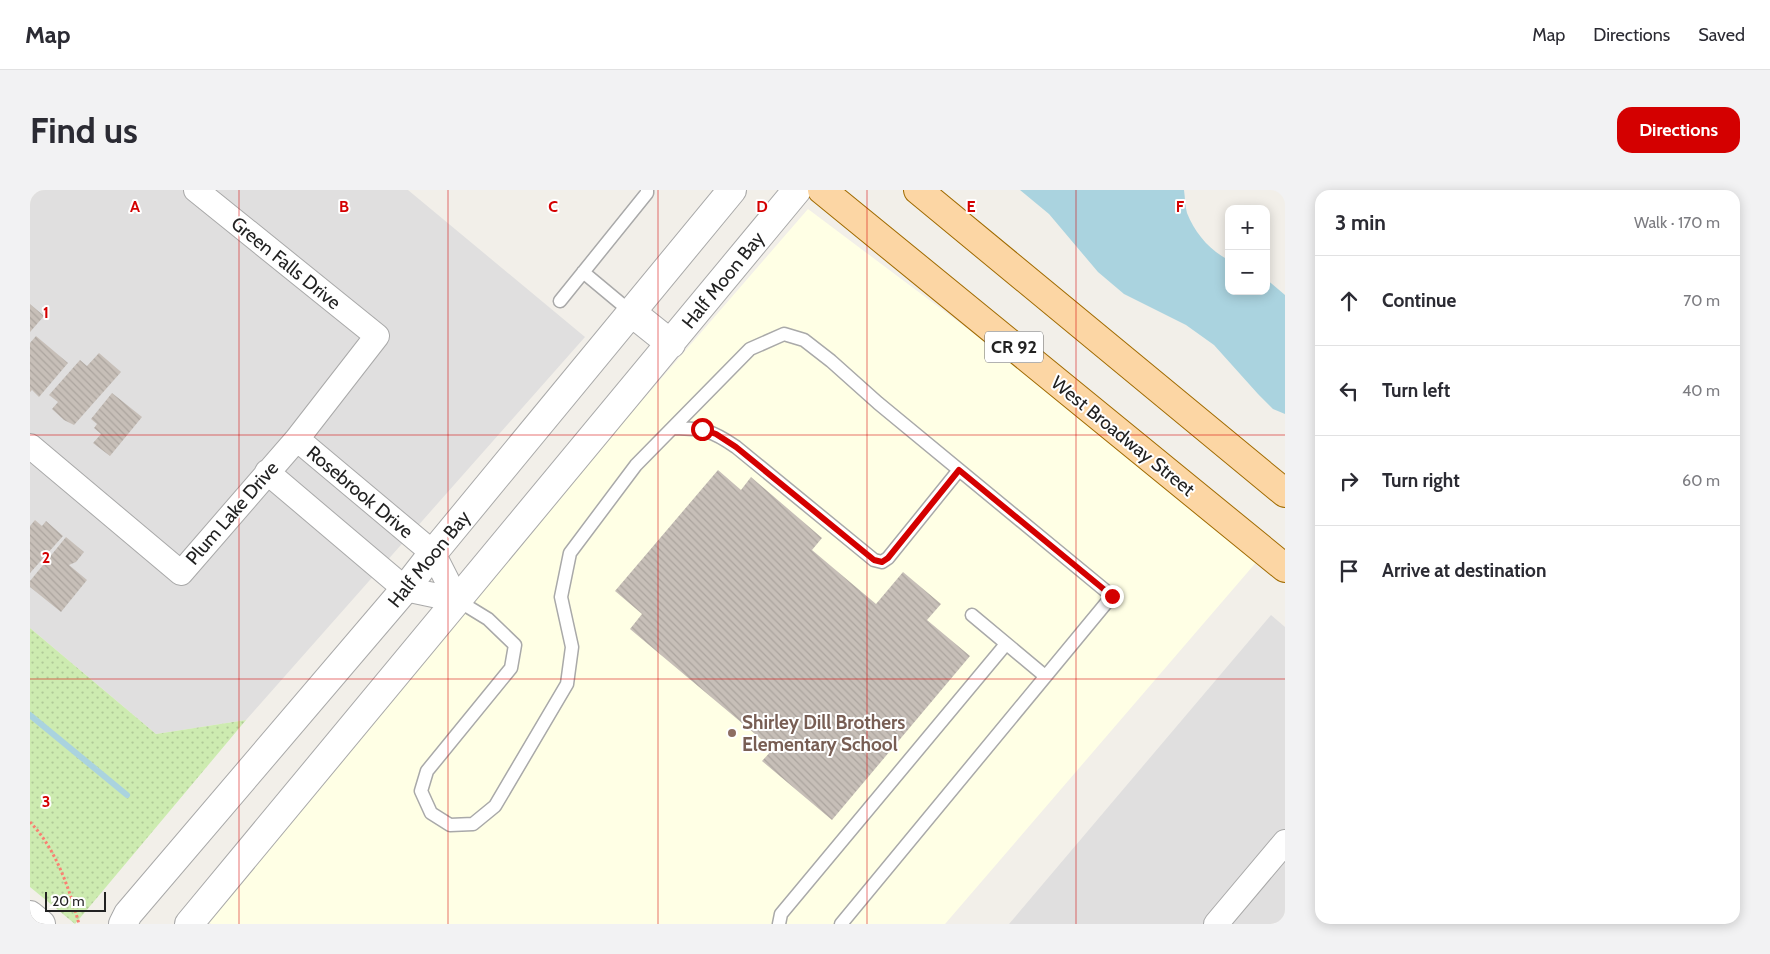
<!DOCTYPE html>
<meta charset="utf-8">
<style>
:root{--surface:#fff;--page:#f2f2f3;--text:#2b2b33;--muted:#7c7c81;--line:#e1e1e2;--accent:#d40000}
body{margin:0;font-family:Cabin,sans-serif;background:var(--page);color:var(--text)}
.controls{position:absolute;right:15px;top:15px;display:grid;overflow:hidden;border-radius:10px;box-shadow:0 2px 12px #0003}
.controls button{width:45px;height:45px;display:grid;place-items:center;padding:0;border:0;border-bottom:1px solid var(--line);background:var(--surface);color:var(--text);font:25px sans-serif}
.scale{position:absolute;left:15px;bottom:12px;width:61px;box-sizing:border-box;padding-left:5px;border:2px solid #222;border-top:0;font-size:14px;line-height:18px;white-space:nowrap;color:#222;-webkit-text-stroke:4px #fff;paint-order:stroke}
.stop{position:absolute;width:15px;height:15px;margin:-11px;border:4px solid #d40000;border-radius:50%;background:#fff}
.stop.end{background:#d40000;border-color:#fff;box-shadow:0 1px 5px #0008}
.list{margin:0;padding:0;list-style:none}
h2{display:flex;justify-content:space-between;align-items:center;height:65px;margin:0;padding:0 20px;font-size:21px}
h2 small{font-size:16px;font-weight:400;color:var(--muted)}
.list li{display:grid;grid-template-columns:32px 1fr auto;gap:15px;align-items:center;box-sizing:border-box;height:90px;padding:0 20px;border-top:1px solid var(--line)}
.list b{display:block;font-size:19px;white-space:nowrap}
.list em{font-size:16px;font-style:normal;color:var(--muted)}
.icon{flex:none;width:28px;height:28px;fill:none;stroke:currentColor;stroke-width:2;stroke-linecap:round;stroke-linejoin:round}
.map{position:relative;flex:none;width:1255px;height:734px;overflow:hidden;border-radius:15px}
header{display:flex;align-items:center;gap:30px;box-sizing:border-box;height:70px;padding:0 25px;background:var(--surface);border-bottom:1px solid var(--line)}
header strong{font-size:24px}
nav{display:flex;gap:28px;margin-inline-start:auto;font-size:18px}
.intro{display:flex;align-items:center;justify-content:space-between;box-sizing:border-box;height:120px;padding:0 30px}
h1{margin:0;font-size:35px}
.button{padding:12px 22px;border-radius:15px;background:var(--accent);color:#fff;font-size:18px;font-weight:700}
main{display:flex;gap:30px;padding:0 30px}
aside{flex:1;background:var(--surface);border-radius:15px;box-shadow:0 2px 12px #0003}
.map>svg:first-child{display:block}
</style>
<header>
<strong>Map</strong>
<nav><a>Map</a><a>Directions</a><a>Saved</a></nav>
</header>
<div class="intro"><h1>Find us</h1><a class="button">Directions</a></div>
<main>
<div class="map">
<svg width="1255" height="734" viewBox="0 0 1255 734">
<defs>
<pattern id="grass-dots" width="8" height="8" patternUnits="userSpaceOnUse" patternTransform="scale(1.25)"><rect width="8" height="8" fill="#cdebb0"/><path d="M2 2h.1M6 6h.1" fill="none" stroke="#b0c997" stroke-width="1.8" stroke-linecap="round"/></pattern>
<pattern id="building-back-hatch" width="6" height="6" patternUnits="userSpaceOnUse" patternTransform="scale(1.25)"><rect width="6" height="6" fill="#c7bfb8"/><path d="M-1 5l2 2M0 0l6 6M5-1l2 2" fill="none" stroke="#aba49e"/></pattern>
</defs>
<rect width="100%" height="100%" fill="#f2efe9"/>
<path fill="#e0dfdf" d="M0,0H378L555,147L216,530L126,544L0,438Z
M1241,425L1255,437V734H979Z"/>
<path fill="#ffffe5" d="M778,19L1235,362L915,734H181L168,723Z"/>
<path fill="url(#grass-dots)" d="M0,438L126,544L216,530L45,734L0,697Z"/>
<path fill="#aad3df" d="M990,0H1154C1155,7 1155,16 1157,23C1165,43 1180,61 1199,70V101H1236V89L1255,105V224L1243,219L1228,204L1184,155L1156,135L1094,104L1068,82L1019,24Z"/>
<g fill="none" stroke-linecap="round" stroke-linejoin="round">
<path stroke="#aad3df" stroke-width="6" d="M0,525L97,605"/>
</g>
<path fill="url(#building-back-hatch)" d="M0,114L14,126L0,142Z
M6,146L38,173L9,207L2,200L0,202V153Z
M69,163L91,182L44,235L34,230L22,219L28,212L19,205L50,170L57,176Z
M82,203L112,227L80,266L63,253L71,244L64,238L67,234L61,229Z
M688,280L711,300L721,287L792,348L782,360L846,414L873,382L911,414L897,430L940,466L802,630L732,571L743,559L600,439L612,424L585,401Z
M5,330L12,336L16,331L33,346L0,383V336Z
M36,347L54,362L46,372L39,375L57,390L31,422L0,397V391Z"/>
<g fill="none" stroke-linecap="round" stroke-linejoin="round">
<g stroke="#a9a9a9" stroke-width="15">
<path id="service" d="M553,82L601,122
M530,111L617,3V0
M643,238C674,239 680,239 706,257L844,370L852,372L858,368L929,280
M427,410L458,429L485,455L481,478L397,581L391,601L401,623L420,635L443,634L465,616L537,494L542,457L531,407L540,363L606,275L720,159L754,144L774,150L801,171L848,213L1082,406L811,734
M942,425L1015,486
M749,734L751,724L976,454"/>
</g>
<g stroke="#a9a9a9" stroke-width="26">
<path id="minor" d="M267,249L403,363L427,410
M0,256L151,383L267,249L347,146L166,0
M237,282L375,399L427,410
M1186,734L1255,652"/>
</g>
<g stroke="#a9a9a9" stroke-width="30">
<path id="tertiary" d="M601,122L641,154
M0,725L11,734
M93,734L98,724L375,399L403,363L702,0
M159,734L767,0"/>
</g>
<g stroke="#a06b00" stroke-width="30">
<path id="primary" d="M792,0L1255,378
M888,0L1255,303"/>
</g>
<path stroke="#fa8072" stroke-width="3" stroke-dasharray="2.5 2.5" stroke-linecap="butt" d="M0,632C26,659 39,698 49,734"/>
<use href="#service" stroke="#fff" stroke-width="12"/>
<use href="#minor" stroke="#fff" stroke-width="24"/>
<use href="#tertiary" stroke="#fff" stroke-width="28"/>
<use href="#primary" stroke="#fcd6a4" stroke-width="28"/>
</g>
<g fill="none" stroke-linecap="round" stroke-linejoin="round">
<path stroke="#d40000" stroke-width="6" d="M672,239L686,244L706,257L844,370L852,372L858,368L929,280L1082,406"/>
</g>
<path fill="none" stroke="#d40000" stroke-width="1" stroke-opacity="0.55" d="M209,0V734M418,0V734M628,0V734M837,0V734M1046,0V734M0,245H1255M0,489H1255"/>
<circle fill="#8d6e63" stroke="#fff" stroke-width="2" cx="702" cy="543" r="5"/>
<g text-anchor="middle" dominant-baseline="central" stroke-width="4" stroke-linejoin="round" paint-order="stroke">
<rect fill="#fff" stroke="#646464" stroke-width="1" x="955" y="141.5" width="58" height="31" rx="4"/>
<g font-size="18" font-weight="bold" fill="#222">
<text x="984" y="157">CR 92</text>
</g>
<g font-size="19" fill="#222" stroke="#fff">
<text transform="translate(256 73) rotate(39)">Green Falls Drive</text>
<text transform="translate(693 90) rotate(-51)">Half Moon Bay</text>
<text transform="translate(1093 246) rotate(39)">West Broadway Street</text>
<text transform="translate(330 302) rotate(40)">Rosebrook Drive</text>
<text transform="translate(202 323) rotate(-49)">Plum Lake Drive</text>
<text transform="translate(399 369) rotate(-51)">Half Moon Bay</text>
</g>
<g font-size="19" font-weight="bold" fill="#785e54" stroke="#fff" text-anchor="start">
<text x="712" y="532">Shirley Dill Brothers<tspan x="712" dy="22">Elementary School</tspan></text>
</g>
</g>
<g font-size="16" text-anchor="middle" font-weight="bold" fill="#d40000" stroke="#fff" stroke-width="4" stroke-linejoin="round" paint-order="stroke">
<text x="105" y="22">A</text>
<text x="314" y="22">B</text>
<text x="523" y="22">C</text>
<text x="732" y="22">D</text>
<text x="941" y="22">E</text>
<text x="1150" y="22">F</text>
<text x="16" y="128">1</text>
<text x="16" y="373">2</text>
<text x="16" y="617">3</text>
</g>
</svg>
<div class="controls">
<button>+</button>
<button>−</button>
</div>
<div class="scale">20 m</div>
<div class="stop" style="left:672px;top:239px"></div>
<div class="stop end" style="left:1082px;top:406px"></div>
</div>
<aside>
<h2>3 min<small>Walk · 170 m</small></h2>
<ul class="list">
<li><svg class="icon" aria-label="ahead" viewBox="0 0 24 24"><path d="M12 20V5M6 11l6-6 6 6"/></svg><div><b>Continue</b></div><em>70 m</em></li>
<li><svg class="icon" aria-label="left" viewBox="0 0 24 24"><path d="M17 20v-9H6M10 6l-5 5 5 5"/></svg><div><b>Turn left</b></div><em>40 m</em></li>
<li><svg class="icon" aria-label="right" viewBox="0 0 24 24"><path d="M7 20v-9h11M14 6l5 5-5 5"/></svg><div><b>Turn right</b></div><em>60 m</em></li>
<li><svg class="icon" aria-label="arrive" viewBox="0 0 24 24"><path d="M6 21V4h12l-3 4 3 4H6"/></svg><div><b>Arrive at destination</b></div></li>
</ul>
</aside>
</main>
